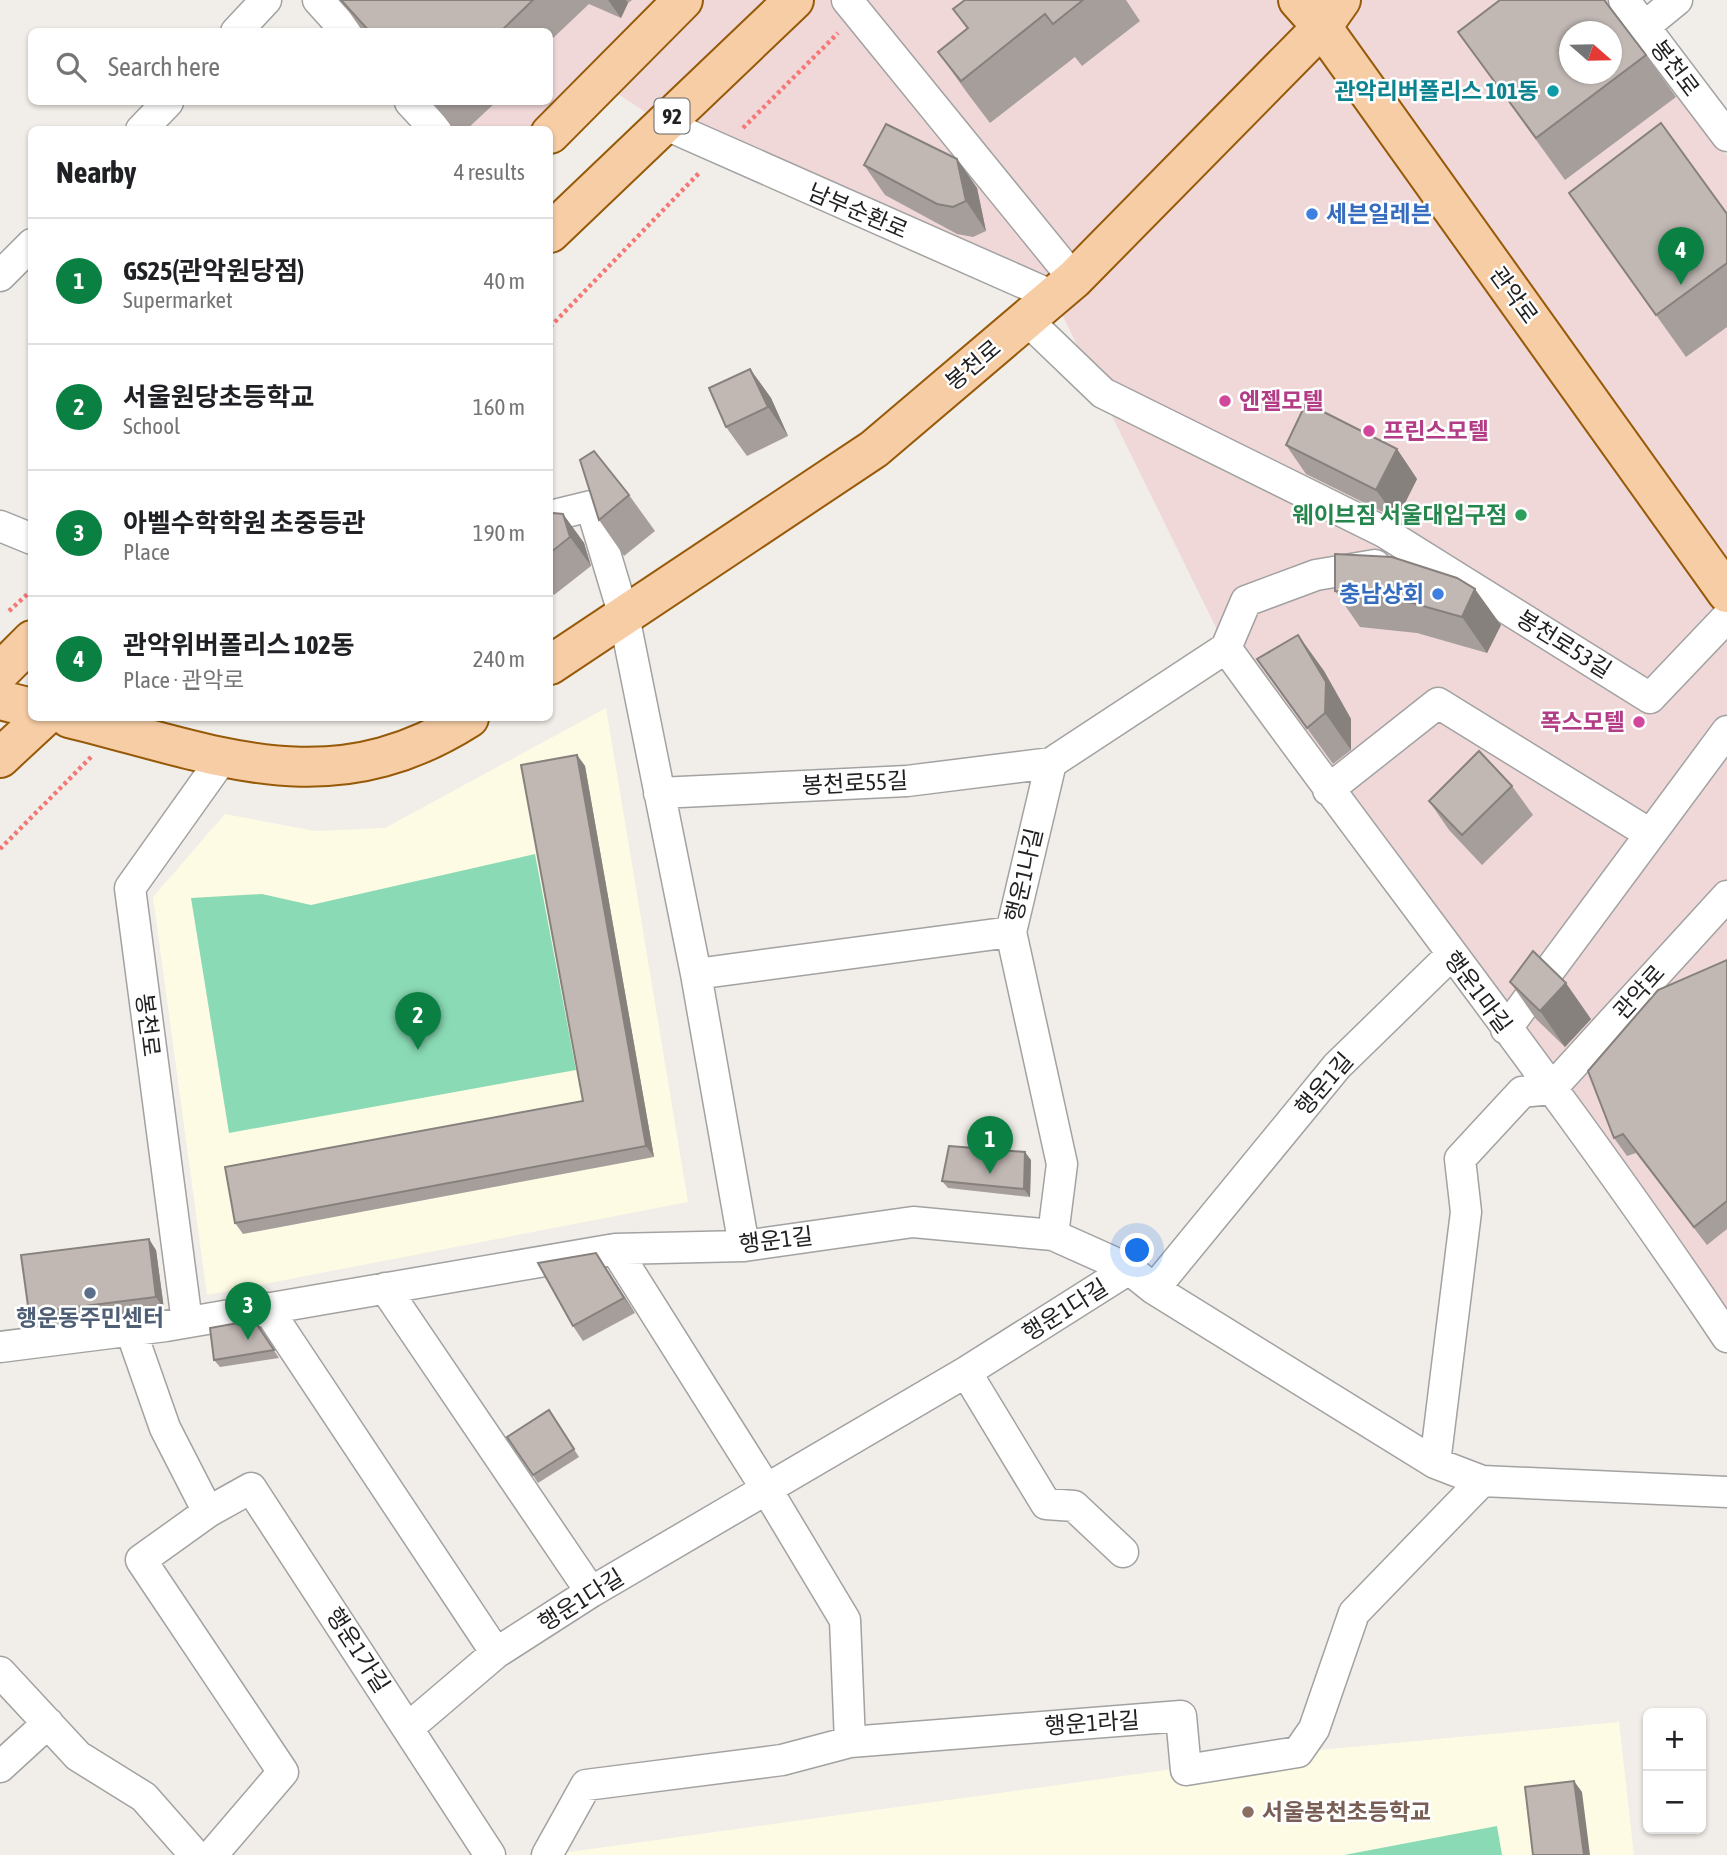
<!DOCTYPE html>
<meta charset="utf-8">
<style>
:root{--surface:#fff;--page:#f2f2f2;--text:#202124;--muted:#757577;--line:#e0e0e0;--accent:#0b8043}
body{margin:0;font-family:"Asap Condensed","Noto Sans KR",sans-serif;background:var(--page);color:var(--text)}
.controls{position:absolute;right:21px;bottom:21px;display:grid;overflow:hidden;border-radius:10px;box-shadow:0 2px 5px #0004}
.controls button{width:63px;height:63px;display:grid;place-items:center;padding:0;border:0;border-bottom:2px solid var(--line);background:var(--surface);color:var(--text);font:35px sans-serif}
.compass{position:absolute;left:1559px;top:21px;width:63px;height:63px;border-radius:50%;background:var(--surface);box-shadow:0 2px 5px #0004;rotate:110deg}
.you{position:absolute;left:1138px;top:1251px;width:24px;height:24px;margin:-18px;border:5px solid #fff;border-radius:50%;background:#1a73e8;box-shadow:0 0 0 10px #1a73e833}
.badge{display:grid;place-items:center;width:46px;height:46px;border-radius:50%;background:var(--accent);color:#fff;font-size:23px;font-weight:700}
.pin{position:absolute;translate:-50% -58px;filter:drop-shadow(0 2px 4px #0008)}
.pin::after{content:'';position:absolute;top:37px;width:24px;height:21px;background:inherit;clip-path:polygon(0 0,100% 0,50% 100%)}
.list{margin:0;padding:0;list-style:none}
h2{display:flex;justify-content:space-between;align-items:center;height:91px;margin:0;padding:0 28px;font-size:30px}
h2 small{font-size:23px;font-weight:400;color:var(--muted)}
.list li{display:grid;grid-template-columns:46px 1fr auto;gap:21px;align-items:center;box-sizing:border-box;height:126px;padding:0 28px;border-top:2px solid var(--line)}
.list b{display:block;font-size:26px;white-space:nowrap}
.list p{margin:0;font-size:23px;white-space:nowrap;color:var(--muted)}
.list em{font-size:23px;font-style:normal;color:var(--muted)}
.icon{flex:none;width:38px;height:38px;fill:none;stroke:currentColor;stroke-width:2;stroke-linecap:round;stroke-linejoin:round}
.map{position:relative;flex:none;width:1727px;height:1855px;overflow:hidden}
.search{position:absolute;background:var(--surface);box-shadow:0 2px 5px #0004;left:28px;top:28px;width:525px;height:77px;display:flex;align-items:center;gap:18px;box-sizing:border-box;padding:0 24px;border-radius:10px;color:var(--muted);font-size:26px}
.panel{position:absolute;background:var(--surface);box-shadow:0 2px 5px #0004;left:28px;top:126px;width:525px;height:595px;border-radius:10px}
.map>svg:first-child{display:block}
</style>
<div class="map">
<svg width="1727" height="1855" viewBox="0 0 1727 1855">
<rect width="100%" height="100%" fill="#f1ede8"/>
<path fill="#f0d8d9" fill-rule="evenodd" d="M318,0H1624L1727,156V1325L1226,648L1053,296L664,124L601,83L550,130L436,129L410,102H550V32L347,31ZM1570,32H1612V74H1570Z"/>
<path fill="#fefbe4" d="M606,708L688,1202L207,1295L153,897L225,814L315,831L385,828Z
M1619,1722L1634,1855H547L1298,1752Z"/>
<path fill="#8adbb5" d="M535,854L576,1070L229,1133L191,898L262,894L311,905Z
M1497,1826L1502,1855H1344Z"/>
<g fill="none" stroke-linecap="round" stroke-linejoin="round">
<g stroke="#a2a2a2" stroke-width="33">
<path id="minor" d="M318,0L347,32
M847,0L1074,279
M1624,0L1727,136
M1644,27L1677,0
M236,32L266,0
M410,102L436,130
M664,124L1053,296
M141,130L168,102
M0,276L32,244
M1026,319L1103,393L1384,532L1650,698L1727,617
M550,516L591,506L624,616L696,974L744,1246
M0,526L32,539
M1226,648C1392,878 1569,1101 1727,1337
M1226,648L1246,601L1316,575L1375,565
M1328,790L1438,703L1650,834
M659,793L907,781L1051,763
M696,974L1011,932
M1506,1029L1727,731
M1053,1235L1062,1164L1011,932L1051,763L1226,648
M615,1249L767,1490L845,1620L850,1742
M385,1288L591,1592
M1154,1289L1337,1066L1451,955
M267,1308L496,1653
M187,1322L130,888L224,756
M131,1331L165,1428L208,1512L141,1560L283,1772L212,1855
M0,1347L166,1326L615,1249L744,1246L913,1222L1053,1235L1129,1269L1154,1289L1435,1463L1482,1481L1727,1492
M966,1372L1046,1504L1074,1506L1123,1552
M1435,1463L1466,1212L1460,1159L1522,1092L1551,1089L1727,896
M208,1512L251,1488L490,1855
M0,1672L78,1756L144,1797L195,1855
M408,1728L496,1653L591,1592L966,1372L1129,1269
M0,1767L48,1723
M547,1855L586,1785L782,1760L850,1742L1181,1716L1186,1770L1298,1752L1314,1729L1354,1613L1482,1481"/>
</g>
<g stroke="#965a08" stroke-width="42">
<path id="major" d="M1298,0L1322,27L1727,593
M550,134L683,0
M550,233L794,0
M550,665L874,449L1074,279L1322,27L1341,0
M0,672L32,640
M0,700L32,708
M69,718C216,754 329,807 469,718
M0,758L43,718"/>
</g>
<path stroke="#f37876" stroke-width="4.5" stroke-dasharray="3.5 3.5" stroke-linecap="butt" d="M743,128L838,33
M550,327L700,172
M9,611L32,590
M0,849L91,757"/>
<use href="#minor" stroke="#fff" stroke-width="30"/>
<use href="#major" stroke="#f7cda6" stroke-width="38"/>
</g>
<path fill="#a69e9b" d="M341,0H632L628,3L621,18L589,4L550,41V32H363Z
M965,0H1126L1140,21L1082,66L1075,57L990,123L968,94L938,52L967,29L953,9Z
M1500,0H1606L1607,4L1646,55L1676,97L1565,180L1458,32Z
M433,102H496L466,130H454Z
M957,159L977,188L986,231L973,237L957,234L885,195L864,165Z
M1569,193L1727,214V327L1686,357Z
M750,369L771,398L788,436L747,456L726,427Z
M1286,445L1397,449L1417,479L1397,519L1306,474Z
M629,495L655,531L624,556L599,520Z
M550,514H563L584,543L591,566L554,595L550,590Z
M1335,554L1501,625L1487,653L1417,633L1360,627L1335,591Z
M1298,635L1324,671L1351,719V750L1333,764L1257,659Z
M577,755L585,766L654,1157L243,1234L235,1223L583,1101Z
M1512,786L1533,815L1482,865L1449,830L1429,801Z
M1727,960V1229L1707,1245L1636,1153L1627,1156L1614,1138Z
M1510,982L1591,1019L1565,1047L1536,1019Z
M1031,1160L1030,1197L948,1188L942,1181Z
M156,1250L164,1309L37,1325L29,1313Z
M606,1268L635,1313L583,1341L573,1326Z
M254,1320L279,1358L220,1367L214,1360Z
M554,1418L579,1457L538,1483L507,1437Z"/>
<path fill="#87817e" d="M608,0H626L628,3L621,18Z
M957,159L977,188L986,231L966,201Z
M750,369L771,398L788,436L768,407Z
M1397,449L1417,479L1397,519L1376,490Z
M563,514L584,543L591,566L570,537Z
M1475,589L1501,625L1487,653L1462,617Z
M1298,635L1324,671L1351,719V750L1325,713Z
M577,755L585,766L654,1157L646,1146Z
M1566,983L1591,1019L1565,1047L1540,1011Z
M1025,1152L1031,1160L1030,1197L1024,1189Z
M149,1239L156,1250L164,1309L156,1297Z
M596,1253L606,1268L635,1313L624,1298Z
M1574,1781L1582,1792L1590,1855H1584Z"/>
<path fill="#c1b8b4" stroke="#87817e" stroke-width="2" fill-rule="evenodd" d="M341,0H533L500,32H370Z
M965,0H1083L1053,24L1045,14L961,81L938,52L968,28L953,9Z
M1500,0H1604L1646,55L1536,138L1458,32ZM1570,32H1612V74H1570Z
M1661,123L1727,214V263L1656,315L1569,193Z
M886,124L957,159L966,201L953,207L937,204L864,165Z
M750,369L768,407L726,427L709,388Z
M1306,403L1397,449L1376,490L1286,445Z
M594,451L629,495L599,520L580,460Z
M553,513L563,514L570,537L550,553V514Z
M1335,554L1392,557L1457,578L1475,589L1462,617L1391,597L1335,591Z
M1298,635L1326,682L1325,713L1307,728L1257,659Z
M1479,751L1512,786L1462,835L1429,801Z
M577,755L646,1146L235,1223L225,1167L583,1101L521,765Z
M1533,951L1566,983L1540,1011L1510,982Z
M1727,960V1201L1694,1227L1623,1134L1614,1138L1588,1071L1658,990Z
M949,1146L1025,1152L1024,1189L942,1181Z
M149,1239L156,1297L29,1313L21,1255Z
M596,1253L624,1298L573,1326L538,1263Z
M254,1320L274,1350L214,1360L210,1328Z
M549,1410L574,1449L533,1475L507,1437Z
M1574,1781L1584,1855H1533L1525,1787Z"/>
<circle fill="#0f9aa8" stroke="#fff" stroke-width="2.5" cx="1553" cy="91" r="7"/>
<g fill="#3f7fe0" stroke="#fff" stroke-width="2.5">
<circle cx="1312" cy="214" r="7"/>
<circle cx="1438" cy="594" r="7"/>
</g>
<g fill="#d1479c" stroke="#fff" stroke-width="2.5">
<circle cx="1225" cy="401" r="7"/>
<circle cx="1369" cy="431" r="7"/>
<circle cx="1639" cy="722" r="7"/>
</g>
<circle fill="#2e9e5b" stroke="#fff" stroke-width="2.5" cx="1521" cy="515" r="7"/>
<circle fill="#5c6f8a" stroke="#fff" stroke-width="2.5" cx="90" cy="1293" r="7"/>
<circle fill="#8d6e63" stroke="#fff" stroke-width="2.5" cx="1248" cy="1812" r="7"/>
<g text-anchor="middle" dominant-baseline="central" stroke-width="5" stroke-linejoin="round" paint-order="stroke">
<rect fill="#fff" stroke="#646464" stroke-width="2" x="654.5" y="98.5" width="35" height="35" rx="5"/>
<g font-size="21" font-weight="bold" fill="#212121">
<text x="672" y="116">92</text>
</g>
<g font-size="23" fill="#212121" stroke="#fff">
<text transform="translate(1675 68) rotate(53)">봉천로</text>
<text transform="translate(858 211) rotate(23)">남부순환로</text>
<text transform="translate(1514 295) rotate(54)">관악로</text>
<text transform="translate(973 365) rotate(-40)">봉천로</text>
<text transform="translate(1564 644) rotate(32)">봉천로53길</text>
<text transform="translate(855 783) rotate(-3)">봉천로55길</text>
<text transform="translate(1024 875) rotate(-77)">행운1나길</text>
<text transform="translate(1478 992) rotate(53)">행운1마길</text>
<text transform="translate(1639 992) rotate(-48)">관악로</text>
<text transform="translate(148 1025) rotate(83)">봉천로</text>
<text transform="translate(1324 1084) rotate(-49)">행운1길</text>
<text transform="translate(776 1240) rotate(-7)">행운1길</text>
<text transform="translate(1065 1310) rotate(-32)">행운1다길</text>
<text transform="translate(581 1600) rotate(-32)">행운1다길</text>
<text transform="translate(358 1650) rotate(57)">행운1가길</text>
<text transform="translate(1092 1723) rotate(-4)">행운1라길</text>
</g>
<g font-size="23" font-weight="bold" fill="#0d838f" stroke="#fff" text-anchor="end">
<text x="1539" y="91">관악리버폴리스 101동</text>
</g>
<g font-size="23" font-weight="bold" fill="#366cbe" stroke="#fff" text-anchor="start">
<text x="1326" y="214">세븐일레븐</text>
<text x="1424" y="594" text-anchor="end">충남상회</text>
</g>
<g font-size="23" font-weight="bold" fill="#b23c85" stroke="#fff" text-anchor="start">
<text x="1239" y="401">엔젤모텔</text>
<text x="1383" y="431">프린스모텔</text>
<text x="1625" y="722" text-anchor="end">폭스모텔</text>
</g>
<g font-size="23" font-weight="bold" fill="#27864d" stroke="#fff" text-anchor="end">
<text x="1507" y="515">웨이브짐 서울대입구점</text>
</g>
<g font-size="23" font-weight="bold" fill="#4e5e75" stroke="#fff">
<text x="90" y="1318">행운동주민센터</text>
</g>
<g font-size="23" font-weight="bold" fill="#785e54" stroke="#fff" text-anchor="start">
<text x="1262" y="1812">서울봉천초등학교</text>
</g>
</g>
</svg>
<div class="controls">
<button>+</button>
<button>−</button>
</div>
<svg class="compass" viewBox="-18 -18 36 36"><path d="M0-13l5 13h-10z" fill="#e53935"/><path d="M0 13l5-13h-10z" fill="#757577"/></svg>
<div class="you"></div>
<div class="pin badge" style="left:990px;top:1174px">1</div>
<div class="pin badge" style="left:418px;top:1050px">2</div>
<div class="pin badge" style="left:248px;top:1340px">3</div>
<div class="pin badge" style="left:1681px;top:285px">4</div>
<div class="search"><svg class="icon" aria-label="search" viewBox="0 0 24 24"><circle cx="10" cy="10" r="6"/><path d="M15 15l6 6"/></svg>Search here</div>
<section class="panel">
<h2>Nearby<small>4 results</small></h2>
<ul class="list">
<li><span class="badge">1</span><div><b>GS25(관악원당점)</b><p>Supermarket</p></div><em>40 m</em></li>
<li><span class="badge">2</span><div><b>서울원당초등학교</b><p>School</p></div><em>160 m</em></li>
<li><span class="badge">3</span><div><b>아벨수학학원 초중등관</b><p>Place</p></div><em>190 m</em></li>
<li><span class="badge">4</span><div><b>관악위버폴리스 102동</b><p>Place · 관악로</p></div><em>240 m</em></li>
</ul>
</section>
</div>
